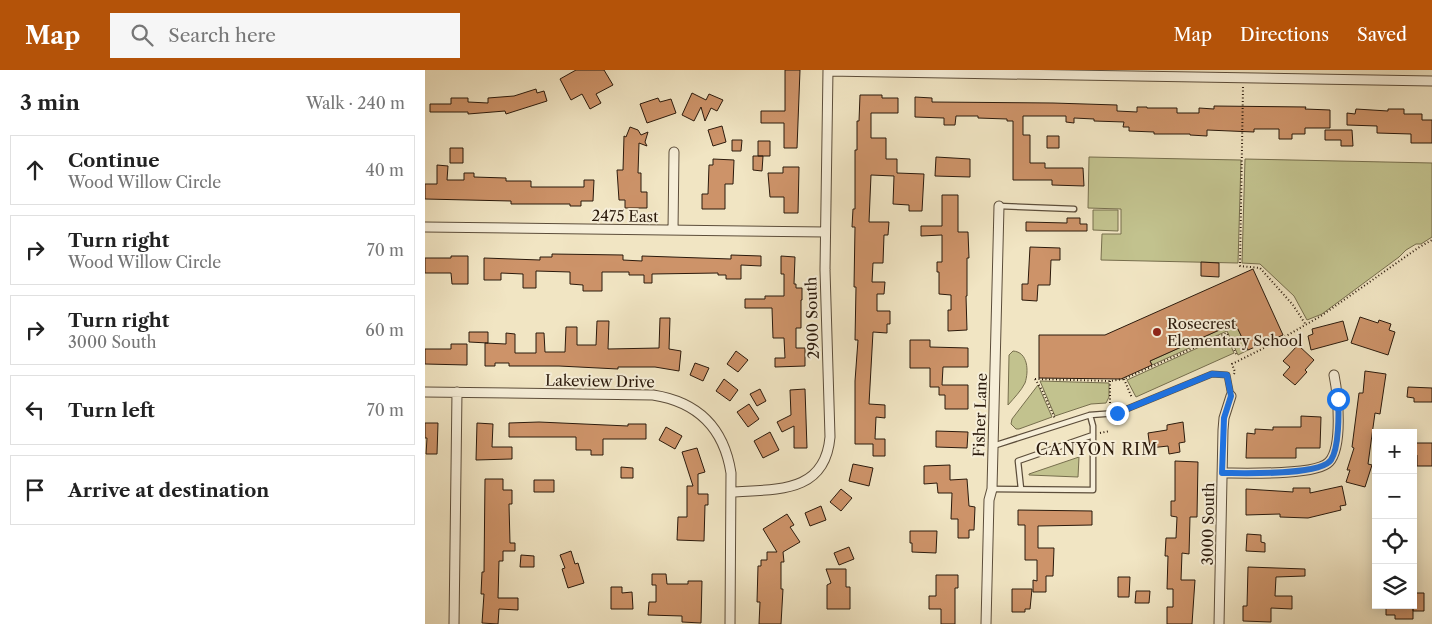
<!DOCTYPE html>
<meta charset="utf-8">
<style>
:root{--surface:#fff;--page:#f6f6f6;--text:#222;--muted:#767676;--line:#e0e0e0;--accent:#b45309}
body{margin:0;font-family:"Libre Caslon Text",serif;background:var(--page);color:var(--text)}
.controls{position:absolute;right:15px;bottom:15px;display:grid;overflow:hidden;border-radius:0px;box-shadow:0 2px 12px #0003}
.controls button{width:45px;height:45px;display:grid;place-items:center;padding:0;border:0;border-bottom:1px solid var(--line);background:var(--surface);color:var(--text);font:25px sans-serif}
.stop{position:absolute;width:15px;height:15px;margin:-11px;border:4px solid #1a73e8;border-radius:50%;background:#fff}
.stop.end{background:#1a73e8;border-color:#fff;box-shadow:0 1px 5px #0008}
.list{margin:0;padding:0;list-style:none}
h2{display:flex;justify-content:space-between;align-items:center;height:65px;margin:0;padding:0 20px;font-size:21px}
h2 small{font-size:16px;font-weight:400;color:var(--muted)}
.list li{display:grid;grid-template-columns:32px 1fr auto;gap:15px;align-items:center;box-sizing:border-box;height:70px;margin:0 10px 10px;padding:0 10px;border:1px solid var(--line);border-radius:0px}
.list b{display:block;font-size:19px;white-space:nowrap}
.list p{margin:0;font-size:16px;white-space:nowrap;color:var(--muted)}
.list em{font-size:16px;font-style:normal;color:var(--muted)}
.icon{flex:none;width:28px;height:28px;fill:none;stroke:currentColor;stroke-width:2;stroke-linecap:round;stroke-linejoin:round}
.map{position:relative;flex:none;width:1007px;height:554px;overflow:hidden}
header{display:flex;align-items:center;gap:30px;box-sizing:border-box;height:70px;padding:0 25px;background:var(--accent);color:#fff}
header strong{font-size:24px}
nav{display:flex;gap:28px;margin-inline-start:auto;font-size:18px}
.search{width:350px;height:45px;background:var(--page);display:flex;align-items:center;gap:12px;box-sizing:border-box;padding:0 18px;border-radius:0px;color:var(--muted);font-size:19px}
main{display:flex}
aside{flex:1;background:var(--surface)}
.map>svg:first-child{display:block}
</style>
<header>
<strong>Map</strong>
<div class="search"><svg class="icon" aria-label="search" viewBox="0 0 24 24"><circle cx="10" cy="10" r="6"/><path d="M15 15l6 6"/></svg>Search here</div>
<nav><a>Map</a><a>Directions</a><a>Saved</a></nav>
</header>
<main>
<aside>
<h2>3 min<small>Walk · 240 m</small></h2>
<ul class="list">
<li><svg class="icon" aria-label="ahead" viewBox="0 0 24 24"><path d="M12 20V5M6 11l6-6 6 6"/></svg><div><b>Continue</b><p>Wood Willow Circle</p></div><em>40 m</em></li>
<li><svg class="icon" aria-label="right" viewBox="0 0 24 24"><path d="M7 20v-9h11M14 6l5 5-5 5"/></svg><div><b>Turn right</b><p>Wood Willow Circle</p></div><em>70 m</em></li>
<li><svg class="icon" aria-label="right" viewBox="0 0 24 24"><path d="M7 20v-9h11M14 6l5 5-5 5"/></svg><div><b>Turn right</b><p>3000 South</p></div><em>60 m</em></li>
<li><svg class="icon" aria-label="left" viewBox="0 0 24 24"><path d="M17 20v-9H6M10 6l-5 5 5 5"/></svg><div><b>Turn left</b></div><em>70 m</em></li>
<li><svg class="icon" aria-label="arrive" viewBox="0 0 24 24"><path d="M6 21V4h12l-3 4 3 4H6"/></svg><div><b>Arrive at destination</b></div></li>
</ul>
</aside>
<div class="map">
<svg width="1007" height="554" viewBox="0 0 1007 554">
<rect width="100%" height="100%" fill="#f1e5c3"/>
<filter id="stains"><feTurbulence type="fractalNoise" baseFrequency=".004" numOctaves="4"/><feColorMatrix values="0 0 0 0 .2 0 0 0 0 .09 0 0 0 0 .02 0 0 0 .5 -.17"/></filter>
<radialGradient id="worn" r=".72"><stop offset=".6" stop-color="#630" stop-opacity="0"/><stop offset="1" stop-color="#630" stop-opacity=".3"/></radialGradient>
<path fill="#c2c28e" stroke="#766e4d" d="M664,87L816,90L813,193L676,190L677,164H696V139L663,138Z
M820,89L1007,93V167L996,174H991L981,180L974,187L897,244L882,250L869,226L835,194L817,193Z
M668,140H693V161L668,160Z
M810,253L823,280L813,285L802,261L727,295L725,291Z
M801,265L809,283L711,327L702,310Z
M588,281C603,282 604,301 600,313C596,321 589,328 583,335L584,285Z
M615,311L684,313V327L681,333L666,334L630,346Z
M613,315L627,347L594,359H591L586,354L587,349Z
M654,387L653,407L604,405V404Z"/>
<path fill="#cd9369" stroke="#2b1a0c" d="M151,0H179L188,15L171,24L176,33L165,39L157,24L146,30L135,9Z
M360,0H375L372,78H359V53H336V41H360Z
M111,19L112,23L119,21L122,31L81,44L80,41L43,44V42H5V34H26V28H43V32L63,33V28L89,26Z
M267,23L281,30L284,24L298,30L292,41L286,38L280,51L276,37L269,51L257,45Z
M435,25H457V28H473V43H446V68H461V89H472V103L499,104L497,141H484V135L468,134L469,106L446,105L444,152H464L463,165H459L458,193H448L447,212H460L459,224H452V241H465V254H462V263L448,262L444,334L460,335V348L451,347L450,369H460V386H448V374H430V311L433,270H430L431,217H429L430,157H427L428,139H430V80H432V51H434Z
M490,27L507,28V32L628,33L692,35V41L712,42V37H722V38H752V43H774V38L789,39V36L881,37L880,39L905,40V58H880V64H867V69H854V59H829V62L782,60V66L765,65V64H729V62L704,61V57H698L699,52L669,51V49L649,48V53L641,52V46H598V65H605V93H620V98H658L659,116L627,115V110H588V51H582V49L553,48V46H531L530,55H519V48L490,47Z
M233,28L235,32L246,29L251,43L222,53L215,34Z
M931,39L963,41V39H979V44H997V50H1007V73H986V64L952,63V56L922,55V43L930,44Z
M297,56L301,72L288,76L283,60Z
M205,57L213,60L216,65L223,62L220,72L222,76L214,73L213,103H216V122H222V138H200V130H194L192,100H198L199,66L201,67Z
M900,60H927L928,76H916V70H900Z
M622,66H634V78H622Z
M307,70H317L316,81H307Z
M333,71H345V86H333Z
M25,78H38V93H25Z
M328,86H338L337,101L328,100Z
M511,87L545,89V107L510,106Z
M288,89L309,90L308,114H300V139H277V124H283L284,95H288Z
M12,95L23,96L22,110H39V103H49V107L81,108V111H106V117H159V110H169L168,131H156V136H145V134H86V131L0,129V114H12Z
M358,97H374L373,143H359V127H345L343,103H358Z
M517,125H533V162H543L544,188H542V226H541L542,260L523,261V240H526V225L514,224V202H512V192H517V165L496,166V156H517Z
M642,148H655V154H662V161H601V152L642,153Z
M605,177L635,178V190H626L625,215H613L612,231L597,230V214H603Z
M127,184L198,185V190L217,191V186L306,189V185L336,186V196L316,195V209H301V205H293V203L227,204V213H219V205H204V202H177V221H158V215L145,214V202L111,201V218H98V204L76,203V210H59V188L115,190V187H127Z
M26,186H43V214H27L26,203H0V188H26Z
M356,186L370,187L369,214H371V218H377V230H376V258H371V278H380V296L350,297V288H360L359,268H348L347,238H320V229H340V226H359V204H356Z
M776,192L794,193V207L776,206Z
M828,199L858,265L823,280L810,253L725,291L727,295L696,309L614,308V265H680Z
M935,247L953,253L954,250L966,254L964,260L970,262L963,285L926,273Z
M235,248H245L244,279L256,281L254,301L230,297H193V299L134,296H84V293H70V296H60V273L81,274V263L90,264V283H111V263H119L120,282H140L141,257H152V275H171L172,251H184L183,279L234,278Z
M918,251L923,270L886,280L883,266L888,264L887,259Z
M44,262H63V273L44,272Z
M485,270H505V277L543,278V297H518L517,315H543V339H520V325H514V317H505V298H485Z
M26,274H42V295L0,294V279H26Z
M873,275L889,290L880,300L882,302L870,315L858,305L865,297L858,291Z
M311,281L323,290L313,302L302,294Z
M270,293L284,298L278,311L265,305Z
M940,301L961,304L955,344L950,343L943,394L947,395L940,417L921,412L925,400H922L929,378L927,377L934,323H938Z
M299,309L313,320L305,331L291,321Z
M983,317L1007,318V332H989V328L982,327Z
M335,319L341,331L332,336L325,324Z
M380,319L382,378H369V356L357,362L352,352L366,345L365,320Z
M324,334L334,349L323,357L312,342Z
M876,346L896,347L895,378H871V388H821L822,363L830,364V359L848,360V357H876Z
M114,352L203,356V354H221V369H178V385H166V380H151V367H84V353Z
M758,352L760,372L754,373L755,382L744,384L743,376L725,378L723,363L742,360V355Z
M0,353H13L12,384H1L2,368H0Z
M52,353L68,354L67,377H87V389L51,390Z
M241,357L257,366L250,379L234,370Z
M511,361L543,362L542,378L511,377Z
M345,362L354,380L338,388L329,371Z
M988,373H1007V396H992V385H988Z
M272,378L280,402L273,404V424H283V435H280L279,471L252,470L253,447H262V416H268L257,382Z
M750,391L773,392L772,447H765L764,484L757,483L756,510H770L767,554H742V537H748V519H742L743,486H740L741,468H751L752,447L746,446V431H750Z
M428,394L448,398L444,416L424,411Z
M525,395V410L542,409L544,436L550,437L549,460H544V468H533V449H526L527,423H513L512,413L499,414V396Z
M196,397L208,398V408H196Z
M60,409H78V420H87V434H84L85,473H90V481H78V491H74L73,528H93V540L74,539L73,554L57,553L59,524H56L57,502H59Z
M109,410H129V422H109Z
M917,416L921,435L915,436L916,440L883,448L855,447V444L821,445V419L868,422V418H885V423Z
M416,419L427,428L416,441L405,432Z
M396,436L401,450L385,456L380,443Z
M593,440L667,441V455L613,456V478H629L628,506H621V522H608V510L612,511V490H600V455H593Z
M362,444L369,455L365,457L375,472L358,482L359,492H356V519H358L356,554H334L335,532H332L333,496H336V490H342V482H352L338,459Z
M485,461H512L511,483L487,482V473H485Z
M822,464L836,465V472L840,473V482L821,481Z
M424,477L429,489L414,495L409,483Z
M146,481L150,494L153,493L159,513L143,518L137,499L140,498L135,485Z
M96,485L109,486V497H95Z
M823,497L880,499V506L851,507L850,526H867V539L846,538V552L818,551V536H822Z
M401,499H421V517H425V539H402V515L406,513Z
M227,504H241L242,514H263V511H277L276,553L257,552V546L223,545L224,532H231V515H227Z
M511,505H533V518H530V554H516V539H504V526H511Z
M693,507H705L704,527H693Z
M186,517H197V523L207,522L208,539H186Z
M587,519H607L605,539H600V542H587Z
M711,521H725L724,533H710Z
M988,523H999V541H988Z
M961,535H988V549H970V545H961Z"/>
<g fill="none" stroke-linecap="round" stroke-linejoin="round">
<g stroke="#5c4d3a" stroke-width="7">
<path id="lane" d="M574,136L649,139
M568,376L665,345
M567,419L668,420V356L665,345L692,343L787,304L802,305L806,326
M596,419L593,391L668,365"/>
</g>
<g stroke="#5c4d3a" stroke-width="11">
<path id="street" d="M403,1L1007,11
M0,157L400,162
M248,160L249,82
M0,322L228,325C273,332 299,358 306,403L305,554
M797,403C817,403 891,406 904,392C918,377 913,325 909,305
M307,422C351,419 400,424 405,367L400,200L403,0
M29,554L32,322
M561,554L564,430L567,419L574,136
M794,554L798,360L799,348L806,326"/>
</g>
<path stroke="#2b1a0c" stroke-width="2" stroke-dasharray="1 2.5" stroke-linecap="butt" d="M818,17L815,196L835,198L868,235L881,255
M809,304L810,302L807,294L847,274L896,246L993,178L1007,170
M610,309L685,311L699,309L802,263L811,284
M610,309L617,320L630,349
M699,309L707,328
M685,311V334
M675,363L685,361"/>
<use href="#lane" stroke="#f6eed8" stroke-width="4.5"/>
<use href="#street" stroke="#f6eed8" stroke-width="9"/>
</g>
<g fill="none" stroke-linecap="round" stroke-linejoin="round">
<path stroke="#1a73e8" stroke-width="6" d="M692,343L787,304L802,305L806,326L799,348L797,403C818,403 895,406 906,390C914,378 914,344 913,329"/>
</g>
<circle fill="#8f2418" stroke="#f6eed8" stroke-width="2" cx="732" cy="262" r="5"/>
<g text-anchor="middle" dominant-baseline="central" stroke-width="4" stroke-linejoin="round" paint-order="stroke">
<g font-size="15" fill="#2b1a0c" stroke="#f6eed8">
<text transform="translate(200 146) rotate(1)">2475 East</text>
<text transform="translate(387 248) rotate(-92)">2900 South</text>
<text transform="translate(175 311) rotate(1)">Lakeview Drive</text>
<text transform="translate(555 345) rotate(-88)">Fisher Lane</text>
<text transform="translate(783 454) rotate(-89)">3000 South</text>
</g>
<g font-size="15" fill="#2b1a0c" stroke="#f6eed8" text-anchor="start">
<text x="742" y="253">Rosecrest<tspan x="742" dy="17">Elementary School</tspan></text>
</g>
<g font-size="16" letter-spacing="1" fill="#2b1a0c" stroke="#f6eed8">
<text x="672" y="379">CANYON RIM</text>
</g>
</g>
<rect width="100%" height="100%" filter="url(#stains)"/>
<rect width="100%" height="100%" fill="url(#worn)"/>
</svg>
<div class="controls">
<button>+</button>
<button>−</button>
<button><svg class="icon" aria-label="locate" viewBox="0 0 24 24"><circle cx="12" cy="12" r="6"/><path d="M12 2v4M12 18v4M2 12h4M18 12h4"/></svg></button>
<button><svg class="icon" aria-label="layers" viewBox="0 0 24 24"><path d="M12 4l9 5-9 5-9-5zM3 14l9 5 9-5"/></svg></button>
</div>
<div class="stop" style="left:913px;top:329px"></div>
<div class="stop end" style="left:692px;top:343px"></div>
</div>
</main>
